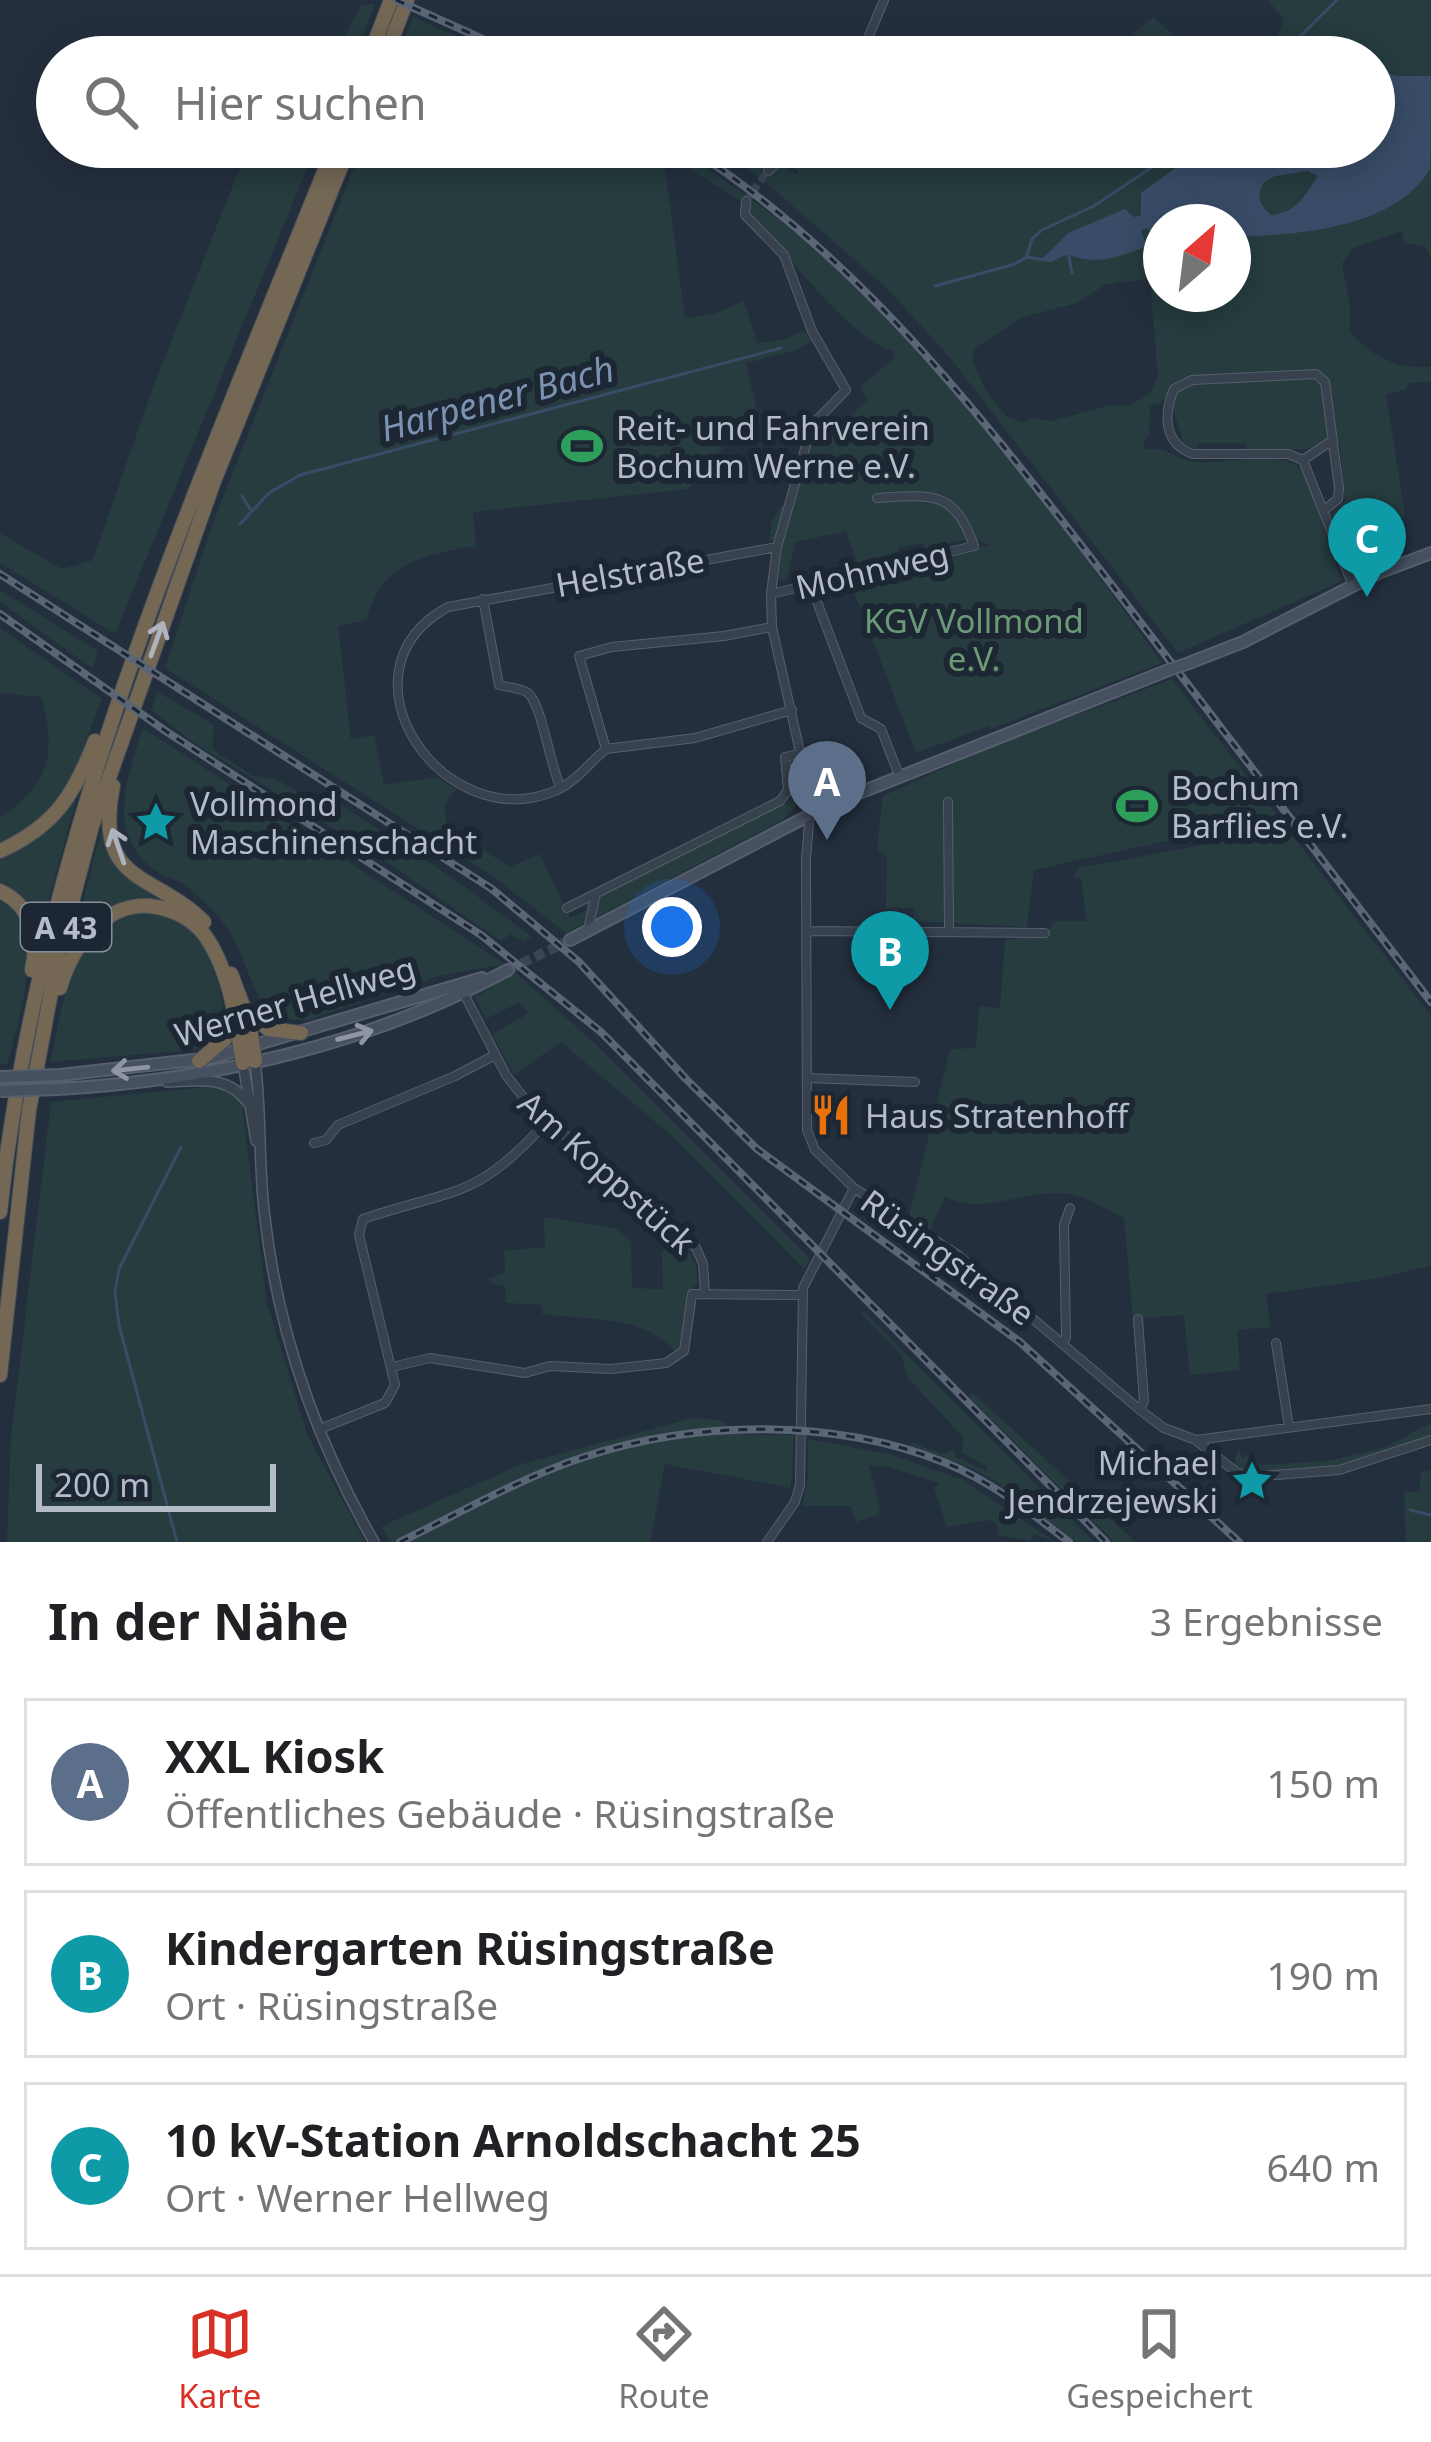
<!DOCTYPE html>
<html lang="de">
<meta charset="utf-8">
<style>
:root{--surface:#fff;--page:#f2f2f2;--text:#202124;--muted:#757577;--line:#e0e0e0;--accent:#d93025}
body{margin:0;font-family:"Noto Sans",sans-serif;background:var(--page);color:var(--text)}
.compass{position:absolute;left:1143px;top:204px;width:108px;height:108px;border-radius:50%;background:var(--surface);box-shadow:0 6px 30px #0003;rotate:28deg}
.scale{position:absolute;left:36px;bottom:30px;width:240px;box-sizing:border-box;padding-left:12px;border:6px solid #b4bcc9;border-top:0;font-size:33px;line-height:42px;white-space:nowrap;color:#b4bcc9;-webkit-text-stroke:9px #1d2633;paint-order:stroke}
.you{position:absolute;left:672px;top:927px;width:42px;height:42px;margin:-30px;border:9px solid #fff;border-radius:50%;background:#1a73e8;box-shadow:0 0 0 18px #1a73e833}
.badge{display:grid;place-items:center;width:78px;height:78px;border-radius:50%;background:var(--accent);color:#fff;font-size:39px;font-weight:700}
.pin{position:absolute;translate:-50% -99px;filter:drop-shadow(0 3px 6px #0008)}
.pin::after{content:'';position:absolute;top:63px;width:42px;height:36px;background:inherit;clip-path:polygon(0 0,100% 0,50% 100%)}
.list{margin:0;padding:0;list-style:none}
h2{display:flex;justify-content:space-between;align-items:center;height:156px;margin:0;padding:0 48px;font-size:51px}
h2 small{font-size:39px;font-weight:400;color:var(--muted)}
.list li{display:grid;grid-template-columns:78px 1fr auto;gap:36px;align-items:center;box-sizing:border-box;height:168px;margin:0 24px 24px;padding:0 24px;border:3px solid var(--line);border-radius:0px}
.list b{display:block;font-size:45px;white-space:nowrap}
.list p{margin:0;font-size:39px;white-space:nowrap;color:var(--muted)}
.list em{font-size:39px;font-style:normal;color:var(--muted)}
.icon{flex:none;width:66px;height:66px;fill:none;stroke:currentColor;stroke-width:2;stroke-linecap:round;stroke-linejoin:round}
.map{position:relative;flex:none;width:1431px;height:1542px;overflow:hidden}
.search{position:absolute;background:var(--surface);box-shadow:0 6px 30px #0003;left:36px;right:36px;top:36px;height:132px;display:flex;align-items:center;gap:30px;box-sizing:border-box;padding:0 42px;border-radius:66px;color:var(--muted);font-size:45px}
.sheet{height:732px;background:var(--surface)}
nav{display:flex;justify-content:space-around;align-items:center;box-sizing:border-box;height:168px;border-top:3px solid var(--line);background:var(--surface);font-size:33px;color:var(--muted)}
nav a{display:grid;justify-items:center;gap:6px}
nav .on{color:var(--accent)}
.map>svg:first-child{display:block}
</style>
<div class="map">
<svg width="1431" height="1542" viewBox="0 0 1431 1542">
<rect width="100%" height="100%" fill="#242f3e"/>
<path fill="#263c3f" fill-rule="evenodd" d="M1268,0H1431V258L1426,247L1404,243L1402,231L1353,248L1342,264L1350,306V332C1371,356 1400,371 1431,366V382L1410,383L1405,390L1386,394L1405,515L1402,520L1389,523C1375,502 1349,507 1333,520L1332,513L1345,501L1340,443L1306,449H1247L1245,443H1198V447L1192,448L1183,441L1168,395L1159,404L1150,406L1149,434L1143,443L1146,449C1173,448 1171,457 1191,461C1226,467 1275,446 1304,471L1342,581L1178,653L951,359L887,288L763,180L714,147H749L767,159L782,147H790L779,163L796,174L798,171L785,161L801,147H1374V57H1257L1279,33L1284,20ZM1161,222H1233V294H1161ZM1150,279L1158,377L1150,393L1129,406L1112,405L1052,421L1032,418L1023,422L1007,417L985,389L972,360L975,348L1023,317L1077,303L1106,284Z
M375,4L354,57H291L300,40L341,43L361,5Z
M413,17L504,57H397Z
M1153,17L1198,57H1105Z
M248,147H316L115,634L0,563V533L62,569L93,560L153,387Z
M362,147H641L658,158L665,169L685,318L714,314L744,301L757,343L782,340L804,331L812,341L793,351L746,363L760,424L720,442L722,449L688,489L473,512L476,546C427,554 379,563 367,620L338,626L351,739L374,735L384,785L436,777L456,789L444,805L448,827L510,867L540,854L570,918L587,910L586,904L600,894L787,803L792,795L789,761L796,758L804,796L784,819L566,933L491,875L165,668L211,528Z
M653,147C682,147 701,165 725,181C899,296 1041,496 1162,663L991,729L989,726L916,753L850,581L990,545C969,533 948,544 926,551L923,543L898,548L899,558L858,566L846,531L796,542L786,581L779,579L782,549L770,540L771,523L782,505L791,512L814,434L820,426L844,422L867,400L861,386L894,358L893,350C855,345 783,248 752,217L748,205Z
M0,590L98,651L93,669L0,602Z
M0,628L102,699L71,780L46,816L0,847V818C52,781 55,756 42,697L0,693Z
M1172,679L1431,1016V1266L1368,1280L1266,1294L1270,1327L1237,1330L1240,1370L1190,1375L1184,1315L1133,1319L1124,1218C1107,1210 1088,1197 1070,1194C1026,1187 987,1217 945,1197L930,1230L909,1216L950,1049L976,1048L979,1006L1000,1008L1005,940L1048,933L1054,921H1086L1081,878H1074L1078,868L1252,836L1248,823L1034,870L1027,927L914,921L913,908H886L887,857L877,850L883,796L984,750Z
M158,692L214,725L212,749L253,776L276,779L312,801L321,792L453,878L532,937L525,942L510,934L501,941L373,853L193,742L151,710Z
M143,728L505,964L438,976L308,1020L274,1018C248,989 247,957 227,928C217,913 196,892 181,883C173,878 163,876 156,871C105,835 127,776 143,728Z
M78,792L40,933L25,902L0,886V857Z
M105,816C119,873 120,880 174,907L137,901L69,954Z
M0,896C53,922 17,1019 8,1064H0Z
M144,911C160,913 178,917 190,927C209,943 234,1016 219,1036C214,1045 203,1047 194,1050L50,1062C64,1002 70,921 144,911Z
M516,973L588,1037L810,1259L804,1269L673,1137L561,1042L514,1075L492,1034L529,1013L518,1003L486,1019L475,997Z
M217,1086L236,1097L242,1106L267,1303L307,1434L365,1542H7L11,1437L51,1102Z
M544,1217L615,1228L631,1242L632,1288L663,1289L662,1252L676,1239C692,1250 698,1265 697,1284L687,1292L682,1348L677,1353C646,1315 588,1320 542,1314V1305L506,1303L505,1286L491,1283L488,1278L505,1273L504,1251L545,1247Z
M863,1311L1094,1542H1076L997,1482L974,1469L909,1446L912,1443L943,1454L953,1450L956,1457L988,1472L986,1466L962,1453L963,1437L908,1378L901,1355L862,1314Z
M973,1393L1136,1542H1114L969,1397Z
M693,1418L719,1420L744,1435H794L791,1488L665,1464L650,1542H390L382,1526L522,1464Z
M1431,1423V1435C1392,1453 1271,1490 1234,1465L1238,1448L1243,1458L1246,1455L1261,1465L1328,1461L1385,1447Z
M808,1439L889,1454L963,1480L1055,1542L1034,1534L1030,1541L998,1535L997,1524L988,1520L947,1527L934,1488L939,1483L889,1467L869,1466L880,1506L878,1515L856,1522L851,1506H802L808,1478Z
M1431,1470V1542H1406L1404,1491L1419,1492L1421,1473Z"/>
<path fill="#394c67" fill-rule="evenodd" d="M1374,69L1397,76H1431C1431,94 1431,157 1430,169C1395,229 1295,235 1233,237V222H1161V243L1147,228L1141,231L1147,246C1123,256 1093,267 1068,254L1051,262L1040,261L1068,233L1125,209L1134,217L1141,215V193L1204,147H1374ZM1308,171L1318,176C1305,195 1297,213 1271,215C1259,205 1256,196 1264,182L1275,176Z"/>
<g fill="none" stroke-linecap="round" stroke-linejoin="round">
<path stroke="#394c67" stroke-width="3" d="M1279,57L1337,0
M959,147L970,159
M1068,251L1072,273
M1027,255L1032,239L1042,230L1094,206L1182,147
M935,286L1015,264L1027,257L1044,260
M242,496L250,509
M240,524L269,493L300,475L781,348
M1410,1510L1431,1515
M177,1542L119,1325L115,1293L119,1269L181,1147"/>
<path stroke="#3a4453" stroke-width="8" stroke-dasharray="8 4" stroke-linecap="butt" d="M746,201L768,171"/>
<path stroke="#3a4453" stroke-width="10" stroke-dasharray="10 5" stroke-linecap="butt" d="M508,970L570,940"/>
<g stroke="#565f6c" stroke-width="10">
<path id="minor" d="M860,57L884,0
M768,171L794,147
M746,201L745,215L784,255L812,331L846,390L817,420L808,438L777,547L771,594L772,627L811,801L806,859L807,1130L815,1150L854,1188L958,1255L1140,1410L1164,1428L1196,1440L1431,1409
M1303,460L1333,440
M1323,511L1338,499L1339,488L1325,382L1316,374L1192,380L1174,389C1163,415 1164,444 1193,454H1288L1303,460L1353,586
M811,586L861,718L881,729L899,775
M771,594L974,546C954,489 931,495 877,498
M483,599L499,685C507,687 521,688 528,693C542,704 550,767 561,788
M772,627L724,636L612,647L579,656L606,749L695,738L792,710
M606,749C589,763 578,780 557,790C444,840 329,672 448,607L777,547
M948,802L949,930
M567,908L780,801L788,790L785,757L802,753
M588,930L595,898
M807,931L1045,933
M462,990L506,1075L527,1102L696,1248L703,1264L705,1294
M807,1078L915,1082
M314,1143L326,1140L338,1125L455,1076L495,1055
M1138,1319L1144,1401L1140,1410
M1062,1343L1066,1338L1064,1225L1070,1208
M1276,1343L1289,1427
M392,1367L430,1358L525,1373L550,1366L611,1369L666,1363L684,1351L692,1294L803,1295
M320,1429L385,1403L395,1385L359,1235L363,1219C455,1188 477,1200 547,1121
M1197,1441L1236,1472L1249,1477L1339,1470L1431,1440
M767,1542L795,1502L800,1485L803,1288L854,1188"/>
</g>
<g stroke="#565f6c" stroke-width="12">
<path id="tertiary" d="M255,1061C262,1113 258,1166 265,1218C278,1333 317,1442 374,1542
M243,1063L256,1141
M167,1082C198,1081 228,1074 248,1103"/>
</g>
<g stroke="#565f6c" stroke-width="14">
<path id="secondary" d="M1189,663L1243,642L1378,573L1431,553
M570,940L829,805L1166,671
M60,1075L211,1058L482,978
M58,1089C214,1080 371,1044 508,970"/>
</g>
<g stroke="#434c59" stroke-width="16">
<path id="motorway" d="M369,57L391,0
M385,57L407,0
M113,786C93,886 155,872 204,922
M0,851C55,826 74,795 95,741
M0,891C32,906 39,938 32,970
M231,974L249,1022L255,1061
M60,988C73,941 113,891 168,910C183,915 197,924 206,937C230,972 237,1023 243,1063
M246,1010L268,1029L301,1033
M199,1061L225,1039L230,1015
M0,1212C39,837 196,493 334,147
M0,1375L29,1110L58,955L92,826L214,481L349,147"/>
</g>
<use href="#minor" stroke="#38414e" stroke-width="8"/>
<use href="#tertiary" stroke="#38414e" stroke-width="9"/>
<use href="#secondary" stroke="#465061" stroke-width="10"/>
<use href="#motorway" stroke="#746855" stroke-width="14"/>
<g stroke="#5a6575" stroke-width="8">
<path id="rail" d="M396,0L523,57
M688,147C868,263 992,430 1121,597C1224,732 1327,867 1431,1002
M0,574L492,889L579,962L685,1078L757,1149L1020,1342L1239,1542
M0,614L167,732L481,935L601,1032L1106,1542
M400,1542C460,1513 520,1478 584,1457C696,1420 835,1418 946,1463C992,1482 1030,1512 1069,1542"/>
</g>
<use href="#rail" stroke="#1d2633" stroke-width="3" stroke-dasharray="9" stroke-linecap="butt"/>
<g stroke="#565f6c" stroke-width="14" stroke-linecap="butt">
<path id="secondary-bridge" d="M1166,671L1189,663
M0,1077L60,1075
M0,1091L58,1089"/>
</g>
<use href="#secondary-bridge" stroke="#465061" stroke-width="10"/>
</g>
<defs><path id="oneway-shaft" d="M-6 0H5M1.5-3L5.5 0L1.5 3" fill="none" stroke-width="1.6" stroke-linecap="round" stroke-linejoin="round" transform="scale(3)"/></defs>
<g stroke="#aeb4bd">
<use href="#oneway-shaft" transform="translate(157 639) rotate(-70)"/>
<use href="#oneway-shaft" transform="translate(118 846) rotate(-109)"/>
</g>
<g stroke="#8e96a5">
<use href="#oneway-shaft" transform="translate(355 1035) rotate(-14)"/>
<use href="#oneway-shaft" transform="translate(130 1069) rotate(174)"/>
</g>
<defs>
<g id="stadium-bare" transform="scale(3.24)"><path d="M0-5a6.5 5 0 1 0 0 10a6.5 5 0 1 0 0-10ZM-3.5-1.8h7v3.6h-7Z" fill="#2e9e5b" stroke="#1d2633" stroke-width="2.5" paint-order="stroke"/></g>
<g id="sight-bare" transform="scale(3.24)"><path d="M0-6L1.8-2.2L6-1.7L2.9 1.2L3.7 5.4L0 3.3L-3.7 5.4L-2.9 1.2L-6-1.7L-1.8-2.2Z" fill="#0f9aa8" stroke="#1d2633" stroke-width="2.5" paint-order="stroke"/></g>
<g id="restaurant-bare" transform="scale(3.24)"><path d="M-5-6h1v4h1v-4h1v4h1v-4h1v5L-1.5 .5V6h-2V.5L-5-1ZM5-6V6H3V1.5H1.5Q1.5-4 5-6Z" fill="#e8710a" stroke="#1d2633" stroke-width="2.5" paint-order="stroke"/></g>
</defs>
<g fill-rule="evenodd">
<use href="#stadium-bare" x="582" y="446"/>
<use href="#stadium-bare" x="1137" y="806"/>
<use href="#sight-bare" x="156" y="822"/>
<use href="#restaurant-bare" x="831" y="1115"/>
<use href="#sight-bare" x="1252" y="1481"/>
</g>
<g text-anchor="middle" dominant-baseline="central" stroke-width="12" stroke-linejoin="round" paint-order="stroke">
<rect fill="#1d2633" stroke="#878f9c" stroke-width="3" x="21" y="903" width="90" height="48" rx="9"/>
<g font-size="30" font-weight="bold" fill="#b4bcc9">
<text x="66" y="927">A 43</text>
</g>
<g font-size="33" fill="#b4bcc9" stroke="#1d2633" text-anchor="start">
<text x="616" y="427">Reit- und Fahrverein<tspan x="616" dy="38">Bochum Werne e.V.</tspan></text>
<text x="1171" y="787">Bochum<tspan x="1171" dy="38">Barflies e.V.</tspan></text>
<text x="190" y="803">Vollmond<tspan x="190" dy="38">Maschinenschacht</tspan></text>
<text x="865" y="1115">Haus Stratenhoff</text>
<text x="1218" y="1462" text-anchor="end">Michael<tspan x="1218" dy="38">Jendrzejewski</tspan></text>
</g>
<g font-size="33" fill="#b4bcc9" stroke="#1d2633">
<text transform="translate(872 570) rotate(-13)">Mohnweg</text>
<text transform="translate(630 572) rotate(-10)">Helstraße</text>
<text transform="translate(295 1001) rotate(-16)">Werner Hellweg</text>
<text transform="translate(607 1172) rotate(42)">Am Koppstück</text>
<text transform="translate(948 1257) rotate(36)">Rüsingstraße</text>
</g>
<g font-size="33" fill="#6b9a76" stroke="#1d2633">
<text x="974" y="620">KGV Vollmond<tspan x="974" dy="38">e.V.</tspan></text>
</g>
<g font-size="36" font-style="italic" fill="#7c92b1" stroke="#1d2633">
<text transform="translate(497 398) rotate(-15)">Harpener Bach</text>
</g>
</g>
</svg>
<svg class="compass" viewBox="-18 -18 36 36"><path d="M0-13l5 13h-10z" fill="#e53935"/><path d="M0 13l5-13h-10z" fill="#757577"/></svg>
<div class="scale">200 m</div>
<div class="you"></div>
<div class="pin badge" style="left:827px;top:840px;background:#5c6f8a">A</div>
<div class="pin badge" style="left:890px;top:1010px;background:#0f9aa8">B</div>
<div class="pin badge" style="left:1367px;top:597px;background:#0f9aa8">C</div>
<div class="search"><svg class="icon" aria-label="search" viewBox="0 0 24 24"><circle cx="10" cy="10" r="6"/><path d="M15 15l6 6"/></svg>Hier suchen</div>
</div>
<section class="sheet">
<h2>In der Nähe<small>3 Ergebnisse</small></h2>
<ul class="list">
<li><span class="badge" style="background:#5c6f8a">A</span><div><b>XXL Kiosk</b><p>Öffentliches Gebäude · Rüsingstraße</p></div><em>150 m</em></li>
<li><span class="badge" style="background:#0f9aa8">B</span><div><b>Kindergarten Rüsingstraße</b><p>Ort · Rüsingstraße</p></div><em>190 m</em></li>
<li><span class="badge" style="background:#0f9aa8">C</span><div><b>10 kV-Station Arnoldschacht 25</b><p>Ort · Werner Hellweg</p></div><em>640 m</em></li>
</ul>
</section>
<nav>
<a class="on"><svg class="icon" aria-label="map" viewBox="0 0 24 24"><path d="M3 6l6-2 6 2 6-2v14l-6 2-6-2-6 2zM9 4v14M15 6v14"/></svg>Karte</a>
<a><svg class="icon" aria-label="directions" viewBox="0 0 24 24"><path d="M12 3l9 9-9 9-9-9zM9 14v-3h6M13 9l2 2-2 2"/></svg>Route</a>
<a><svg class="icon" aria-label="saved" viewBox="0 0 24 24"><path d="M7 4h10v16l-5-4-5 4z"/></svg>Gespeichert</a>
</nav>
